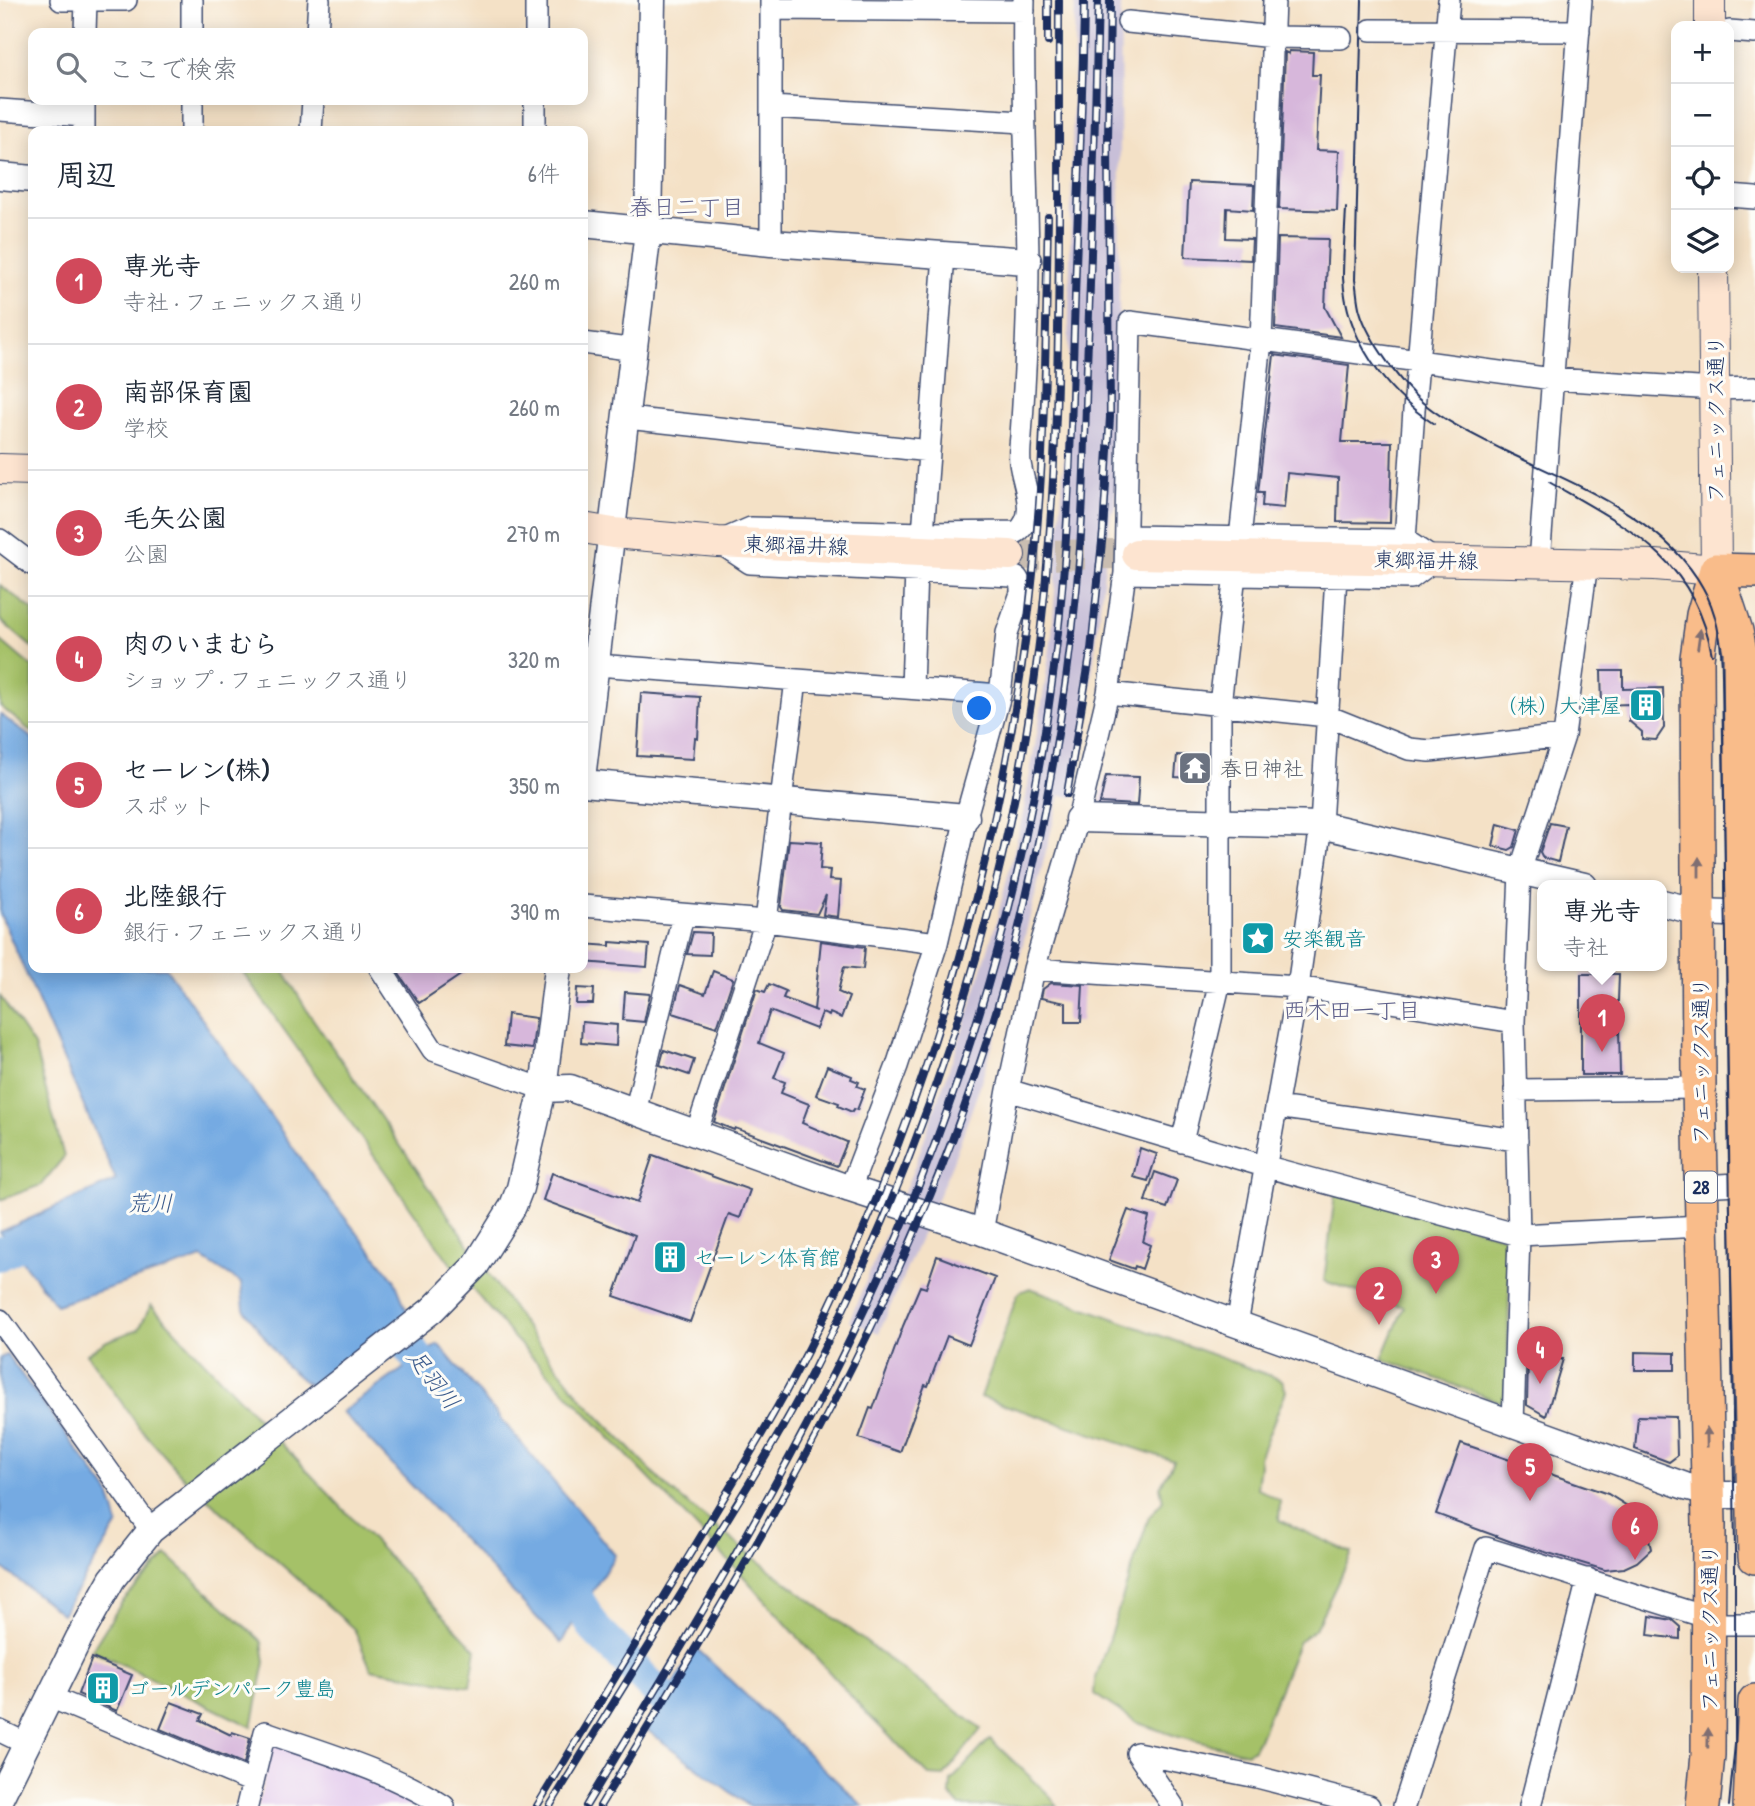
<!DOCTYPE html>
<html lang="ja">
<meta charset="utf-8">
<style>
:root{--surface:#fff;--page:#f6f6f7;--text:#1f2937;--muted:#747a83;--line:#e0e1e3;--accent:#d1495b}
body{margin:0;font-family:"Patrick Hand","Klee One",sans-serif;background:var(--page);color:var(--text)}
.controls{position:absolute;right:21px;top:21px;display:grid;overflow:hidden;border-radius:14px;box-shadow:0 4px 18px #0003}
.controls button{width:63px;height:63px;display:grid;place-items:center;padding:0;border:0;border-bottom:2px solid var(--line);background:var(--surface);color:var(--text);font:35px sans-serif}
.you{position:absolute;left:980px;top:709px;width:24px;height:24px;margin:-18px;border:5px solid #fff;border-radius:50%;background:#1a73e8;box-shadow:0 0 0 10px #1a73e833}
.badge{display:grid;place-items:center;width:46px;height:46px;border-radius:50%;background:var(--accent);color:#fff;font-size:23px;font-weight:700}
.pin{position:absolute;translate:-50% -58px;filter:drop-shadow(0 2px 4px #0008)}
.pin::after{content:'';position:absolute;top:37px;width:24px;height:21px;background:inherit;clip-path:polygon(0 0,100% 0,50% 100%)}
.popup{position:absolute;left:1537px;top:880px;width:130px;height:91px;box-sizing:border-box;display:grid;place-content:center;border-radius:14px;background:var(--surface);filter:drop-shadow(0 2px 5px #0005);font-size:23px;white-space:nowrap;color:var(--muted)}
.popup b{font-size:26px;color:var(--text)}
.popup::after{content:'';position:absolute;left:50%;top:100%;margin-left:-14px;border:14px solid transparent;border-top-color:var(--surface)}
.list{margin:0;padding:0;list-style:none}
h2{display:flex;justify-content:space-between;align-items:center;height:91px;margin:0;padding:0 28px;font-size:30px}
h2 small{font-size:23px;font-weight:400;color:var(--muted)}
.list li{display:grid;grid-template-columns:46px 1fr auto;gap:21px;align-items:center;box-sizing:border-box;height:126px;padding:0 28px;border-top:2px solid var(--line)}
.list b{display:block;font-size:26px;white-space:nowrap}
.list p{margin:0;font-size:23px;white-space:nowrap;color:var(--muted)}
.list em{font-size:23px;font-style:normal;color:var(--muted)}
.icon{flex:none;width:38px;height:38px;fill:none;stroke:currentColor;stroke-width:2;stroke-linecap:round;stroke-linejoin:round}
.map{position:relative;flex:none;width:1755px;height:1806px;overflow:hidden}
.search{position:absolute;background:var(--surface);box-shadow:0 4px 18px #0003;left:28px;top:28px;width:560px;height:77px;display:flex;align-items:center;gap:18px;box-sizing:border-box;padding:0 24px;border-radius:14px;color:var(--muted);font-size:26px}
.panel{position:absolute;background:var(--surface);box-shadow:0 4px 18px #0003;left:28px;top:126px;width:560px;height:847px;border-radius:14px}
.map>svg:first-child{display:block}
</style>
<div class="map">
<svg width="1755" height="1806" viewBox="0 0 1755 1806">
<rect width="100%" height="100%" fill="#fdfcf7"/>
<filter id="ink" filterUnits="userSpaceOnUse"><feTurbulence type="fractalNoise" baseFrequency=".0143" numOctaves="2"/><feDisplacementMap in="SourceGraphic" scale="14" xChannelSelector="R" yChannelSelector="G"/><feConvolveMatrix kernelMatrix="1 2 1 2 8 2 1 2 1" color-interpolation-filters="sRGB"/></filter>
<filter id="wash" filterUnits="userSpaceOnUse"><feTurbulence type="fractalNoise" baseFrequency=".00686" numOctaves="4" result="noise"/><feDisplacementMap in="SourceGraphic" scale="28" xChannelSelector="R" yChannelSelector="G"/><feGaussianBlur stdDeviation="1.57" result="paint"/><feColorMatrix in="noise" values="0 0 0 0 0 0 0 0 0 0 0 0 0 0 0 0 0 1.4 0 .05"/><feComposite in="paint" operator="in"/></filter>
<g filter="url(#wash)">
<rect width="100%" height="100%" fill="#f4e1c6"/>
<path fill="#e7d2ef" d="M273,1744L348,1768L432,1806H258Z"/>
<path fill="#c8bfd8" d="M1075,0H1121L1118,446L1115,507L1111,513L1086,726L1073,797L1060,795L1018,964L978,1092L952,1164L879,1333L849,1321L914,1168L967,1018L996,923L1022,819L1040,717L1052,635L1067,420Z"/>
<path fill="#a5c167" stroke="#607862" stroke-width="2" d="M0,585L33,610V648L0,620Z
M0,640L33,668V733L0,706Z
M240,968H282L308,1012L522,1322L583,1400L668,1488L757,1560L981,1729L944,1776L929,1775L866,1713L745,1578L514,1338L450,1263Z
M0,996L34,1046L64,1157L41,1185L0,1200Z
M1336,1186L1510,1238L1507,1404L1382,1359L1404,1307L1324,1281Z
M1030,1288L1282,1380L1286,1391L1259,1458L1260,1465L1257,1488L1280,1501L1279,1520L1352,1553L1315,1629L1299,1641L1259,1739L1254,1749L1246,1753L1179,1737L1138,1723L1094,1694L1095,1681L1149,1517L1163,1501L1160,1487L1174,1461L981,1397L1017,1296L1020,1292Z
M151,1305L476,1650L470,1687L371,1669L354,1629L185,1479L139,1427L87,1354L107,1341L139,1329Z
M167,1555L262,1642L265,1662L252,1727L92,1650L122,1602Z
M990,1739L1047,1793L1057,1806H960L950,1795L951,1781Z"/>
<path fill="#75aae2" stroke="#486ca0" stroke-width="2" d="M0,714L33,739V968H166L325,1193L394,1279L410,1319L316,1391L286,1366L244,1309L241,1283L202,1258L56,1305L0,1232L116,1180L0,914Z
M438,1344L615,1555L561,1643L342,1412Z
M7,1355L109,1493L118,1524L62,1614L0,1566V1358Z
M695,1647L863,1806H749L647,1730Z"/>
<g fill="none" stroke-linecap="round" stroke-linejoin="round">
<path stroke="#75aae2" stroke-width="33" d="M0,1254L53,1228
M381,1312L445,1393
M560,1570L595,1629L696,1731"/>
</g>
<g id="blocks">
<path fill="#d7b7db" d="M1289,51L1313,52L1312,75H1320L1316,150L1339,151L1337,211L1279,209L1285,52L1289,54Z
M1189,182L1254,185L1253,210L1227,208L1226,238L1252,239L1251,260L1185,257Z
M1278,238L1328,239L1325,307L1341,337L1275,328Z
M1274,355L1349,365L1342,442H1392L1390,523L1337,522L1338,478L1287,473L1284,508L1262,506L1263,493H1258Z
M1601,671H1623V689L1663,688L1664,728L1656,740L1642,739V732L1629,721V704L1602,705Z
M641,693L700,697L698,739L695,738L693,759L637,756Z
M1177,755L1207,757V779L1175,777Z
M1106,776L1139,777L1137,805L1100,803Z
M1550,823L1566,826L1558,862L1543,858L1540,852Z
M1498,824L1519,830L1514,847L1509,850L1493,846Z
M789,840L822,842L820,869L830,870L829,880L841,881L838,917L823,915L826,895L817,914L783,910L781,907Z
M693,932L711,933L710,955L687,954Z
M821,941L865,947L863,969L844,967L838,992L849,997L841,1018L830,1013L829,1016L822,1013L816,1029L770,1011L759,1043L784,1053L774,1078L785,1082L781,1093L809,1104L802,1123L847,1142L837,1166L735,1128L734,1130L714,1122L757,989L765,992L769,984L786,991L783,998L817,1011L814,1010Z
M610,942L649,945L647,967L583,962V944L610,946Z
M395,968H471L419,1003Z
M713,971L733,979L717,1027L673,1013L680,985L705,994Z
M1581,974H1619L1617,1028H1619L1620,1075H1581Z
M1051,983L1083,985L1081,1022H1066V1003L1041,998L1043,989Z
M577,988L594,989L593,1004H576Z
M625,992L650,994L644,1022L623,1020Z
M507,1014L536,1018L532,1049L504,1046Z
M582,1022L617,1025L616,1046L581,1043Z
M664,1050L694,1060L689,1075L660,1065Z
M827,1066L852,1076L851,1079L859,1082L857,1086L865,1089L857,1110L854,1109L852,1112L838,1106L839,1103L816,1095Z
M1140,1148L1157,1154L1148,1181L1133,1177Z
M653,1155L750,1190L740,1218L729,1214L690,1322L614,1296L635,1235L543,1200L552,1173L637,1203Z
M1155,1172L1177,1180L1167,1208L1145,1201Z
M1128,1210L1149,1217L1143,1242L1150,1245L1142,1269L1135,1266L1134,1269L1109,1260Z
M937,1256L995,1278L969,1345L947,1336L928,1386L925,1385L900,1452L859,1438L870,1408L873,1409L903,1326L920,1286L926,1288Z
M1635,1352L1675,1353V1370H1635Z
M1528,1359H1563L1546,1416L1527,1405Z
M1638,1416L1676,1417L1677,1456L1669,1462L1635,1449Z
M1461,1443L1608,1494L1632,1509L1646,1526L1651,1549L1637,1562L1624,1568L1605,1570L1512,1542L1436,1514Z
M1650,1616L1672,1620L1680,1627V1639L1648,1635Z
M92,1658L132,1675L117,1711L78,1694Z
M171,1702L203,1714L200,1720L231,1735L232,1732L250,1738L244,1764L160,1729Z"/>
</g>
</g>
<g filter="url(#ink)">
<use href="#blocks" fill-opacity="0" stroke="#3c4a6e" stroke-width="2"/>
<g fill="none" stroke-linecap="round" stroke-linejoin="round">
<path stroke="#c9bdb1" stroke-width="30" stroke-dasharray="30 15" stroke-linecap="butt" d="M1010,555L1137,554"/>
<g stroke="#3c4a6e" stroke-width="24">
<path id="minor" d="M61,0H126
M771,0V243
M771,9L1024,11
M1128,22L1273,37L1341,38
M1371,30L1579,31
M1729,31L1755,33
M85,33L86,0
M192,33V0
M317,33L319,0
M536,33V0
M771,107L1023,122
M0,110L84,116
M84,131V100
M192,131V100
M311,131L313,100
M535,131V100
M1729,196L1755,198
M583,343L635,350
M627,418L929,451
M923,533L944,255
M1240,538L1261,341L1274,0
M0,540L33,565
M723,540L751,528L923,533L1017,532C1039,516 1023,485 1020,463C1019,454 1020,445 1021,436C1025,378 1028,319 1028,261C1027,174 1022,87 1024,0
M1405,540L1414,410L1449,0
M720,543L750,563L1012,576L1017,578L1021,585V593L1007,633L1000,695L966,817L937,943L897,1066L850,1189
M1539,562L1581,0
M1125,573L1411,578L1435,560L1405,540L1126,536
M583,664L1000,695
M912,688L916,570
M1108,693L1327,716L1409,749L1430,751L1564,736
M583,906L766,921L937,943
M380,968L433,1050L543,1089
M1034,969L1298,987L1514,1022
M1008,1090L1264,1166L1519,1235L1702,1226
M1515,1090L1699,1088
M1276,1107L1517,1140
M635,1112L683,916
M696,1134L766,921L796,680
M1182,1142L1220,981V705L1235,574
M1701,1186L1755,1183
M982,1232L1008,1090L1034,969L1078,819L1108,693L1125,573L1130,322L1552,379L1715,389L1755,388
M0,1320L151,1530
M1237,1324L1298,987L1321,825L1336,576
M1513,1424L1519,1235L1514,1022L1520,871L1564,736L1587,563
M1709,1624H1755
M50,1697L253,1782
M0,1731L27,1744
M1137,1753L1257,1777L1369,1806
M1137,1753L1173,1806
M247,1806L265,1732C326,1753 389,1771 444,1806
M1404,1806L1486,1548L1709,1618
M1530,1806L1588,1579"/>
</g>
<g stroke="#3c4a6e" stroke-width="29">
<path id="tertiary" d="M0,176L33,179
M583,224L771,243L1028,261
M583,770L648,231L652,0
M583,783L966,817
M1078,819L1321,825L1584,886
M1662,903L1699,912L1755,914
M543,1089L570,1088L850,1189L982,1232L1685,1486L1720,1495H1755
M0,1798L79,1638L112,1579L151,1530L432,1310L476,1265L513,1206L520,1188L543,1089L558,968"/>
</g>
<g stroke="#3c4a6e" stroke-width="32">
<path id="secondary" d="M1710,0V26
M0,469L33,470
M583,528L613,533L718,542L1010,555
M1137,554L1655,565L1716,570L1713,268"/>
</g>
<g stroke="#3c4a6e" stroke-width="36">
<path id="primary" d="M1716,570L1736,631L1740,651L1745,1121L1755,1557
M1716,570L1755,571
M1703,1806L1708,1755L1709,1524L1699,1088L1697,658L1703,615L1716,570
M1750,1806L1755,1701"/>
</g>
<use href="#minor" stroke="#fff" stroke-width="21"/>
<use href="#tertiary" stroke="#fff" stroke-width="26"/>
<use href="#secondary" stroke="#fde4d0" stroke-width="30"/>
<use href="#primary" stroke="#f9bc8a" stroke-width="33"/>
<path stroke="#1b2f5e" stroke-width="2" d="M1362,0L1355,280C1357,290 1357,302 1360,311C1368,339 1404,389 1427,406C1451,425 1478,437 1505,451C1574,484 1665,518 1703,588C1718,614 1722,646 1722,675L1735,1551V1744L1729,1806
M1346,208C1345,231 1343,255 1343,278C1346,338 1385,392 1434,424
M1549,482C1627,527 1695,558 1712,655"/>
<g stroke="#1b2f5e" stroke-width="8">
<path id="rail" d="M1048,0V42
M1067,794L1091,650L1103,532L1110,417L1108,141L1110,0
M537,1806C591,1716 646,1626 701,1536C742,1467 784,1400 819,1328C946,1064 1021,782 1040,490C1046,399 1046,308 1048,217
M550,1806C602,1721 655,1636 707,1552C744,1492 782,1432 814,1369C920,1161 997,934 1031,703C1066,471 1058,234 1059,0
M586,1806C690,1633 796,1461 879,1278C923,1182 960,1081 989,981C1028,847 1054,705 1064,566C1071,477 1072,387 1075,297C1078,198 1083,99 1084,0
M600,1806C763,1539 928,1268 1010,963C1042,839 1065,712 1077,585C1084,512 1085,438 1087,365C1092,243 1095,122 1098,0"/>
</g>
<use href="#rail" stroke="#fdfcf7" stroke-width="5" stroke-dasharray="16" stroke-linecap="butt"/>
</g>
<defs><path id="oneway-solid" d="M-6-.8H1V-3.2L6.5 0L1 3.2V.8H-6Z" transform="scale(1.75)"/></defs>
<g fill="#7f6e72">
<use href="#oneway-solid" transform="translate(1699 639) rotate(-82)"/>
<use href="#oneway-solid" transform="translate(1699 867) rotate(-90)"/>
<use href="#oneway-solid" transform="translate(1707 1437) rotate(-91)"/>
<use href="#oneway-solid" transform="translate(1708 1738) rotate(-89)"/>
</g>
</g>
<defs>
<g id="building-square" transform="scale(1.75)"><rect x="-9" y="-9" width="18" height="18" rx="4" fill="#0f9aa8" stroke="#fdfcf7"/><path d="M-4-6H4V6H1V3H-1V6H-4ZM-2.5-4.3h1.7v1.8h-1.7ZM.8-4.3h1.7v1.8H.8ZM-2.5-1h1.7V.8h-1.7ZM.8-1h1.7V.8H.8Z" fill="#fff"/></g>
<g id="temple-square" transform="scale(1.75)"><rect x="-9" y="-9" width="18" height="18" rx="4" fill="#6b7280" stroke="#fdfcf7"/><path d="M0-6L5-2H3V0L6.5 2.5H4V6H1.5V3h-3V6H-4V2.5H-6.5L-3 0V-2H-5Z" fill="#fff"/></g>
<g id="sight-square" transform="scale(1.75)"><rect x="-9" y="-9" width="18" height="18" rx="4" fill="#0f9aa8" stroke="#fdfcf7"/><path d="M0-6L1.8-2.2L6-1.7L2.9 1.2L3.7 5.4L0 3.3L-3.7 5.4L-2.9 1.2L-6-1.7L-1.8-2.2Z" fill="#fff"/></g>
</defs>
<g fill-rule="evenodd">
<use href="#building-square" x="1646" y="705"/>
<use href="#temple-square" x="1195" y="768"/>
<use href="#sight-square" x="1258" y="938"/>
<use href="#building-square" x="670" y="1257"/>
<use href="#building-square" x="103" y="1688"/>
</g>
<g text-anchor="middle" dominant-baseline="central" stroke-width="6" stroke-linejoin="round" paint-order="stroke">
<rect fill="#fdfcf7" stroke="#5f6c8c" stroke-width="2" x="1685" y="1171.5" width="32" height="31" rx="5"/>
<g font-size="19" font-weight="bold" fill="#1b2f5e">
<text x="1701" y="1187">28</text>
</g>
<g font-size="21" fill="#1b2f5e" stroke="#fdfcf7">
<text transform="translate(1715 419) rotate(-90)">フェニックス通り</text>
<text transform="translate(796 545) rotate(2)">東郷福井線</text>
<text transform="translate(1426 560) rotate(1)">東郷福井線</text>
<text transform="translate(1700 1061) rotate(-90)">フェニックス通り</text>
<text transform="translate(1709 1628) rotate(-90)">フェニックス通り</text>
</g>
<g font-size="21" fill="#0d838f" stroke="#fdfcf7" text-anchor="start">
<text x="1622" y="705" text-anchor="end">（株）大津屋</text>
<text x="1282" y="938">安楽観音</text>
<text x="694" y="1257">セーレン体育館</text>
<text x="128" y="1688">ゴールデンパーク豊島</text>
</g>
<g font-size="21" fill="#5b616d" stroke="#fdfcf7" text-anchor="start">
<text x="1220" y="768">春日神社</text>
</g>
<g font-size="23" fill="#5d5f8a" stroke="#fdfcf7">
<text x="687" y="206">春日二丁目</text>
<text x="1352" y="1009">西木田一丁目</text>
</g>
<g font-size="23" font-style="italic" fill="#3a5a8c" stroke="#fdfcf7">
<text x="150" y="1202">荒川</text>
<text transform="translate(434 1379) rotate(52)">足羽川</text>
</g>
</g>
</svg>
<div class="controls">
<button>+</button>
<button>−</button>
<button><svg class="icon" aria-label="locate" viewBox="0 0 24 24"><circle cx="12" cy="12" r="6"/><path d="M12 2v4M12 18v4M2 12h4M18 12h4"/></svg></button>
<button><svg class="icon" aria-label="layers" viewBox="0 0 24 24"><path d="M12 4l9 5-9 5-9-5zM3 14l9 5 9-5"/></svg></button>
</div>
<div class="you"></div>
<div class="pin badge" style="left:1602px;top:1052px">1</div>
<div class="popup"><b>専光寺</b>寺社</div>
<div class="pin badge" style="left:1379px;top:1325px">2</div>
<div class="pin badge" style="left:1436px;top:1294px">3</div>
<div class="pin badge" style="left:1540px;top:1384px">4</div>
<div class="pin badge" style="left:1530px;top:1501px">5</div>
<div class="pin badge" style="left:1635px;top:1560px">6</div>
<div class="search"><svg class="icon" aria-label="search" viewBox="0 0 24 24"><circle cx="10" cy="10" r="6"/><path d="M15 15l6 6"/></svg>ここで検索</div>
<section class="panel">
<h2>周辺<small>6件</small></h2>
<ul class="list">
<li><span class="badge">1</span><div><b>専光寺</b><p>寺社 · フェニックス通り</p></div><em>260 m</em></li>
<li><span class="badge">2</span><div><b>南部保育園</b><p>学校</p></div><em>260 m</em></li>
<li><span class="badge">3</span><div><b>毛矢公園</b><p>公園</p></div><em>270 m</em></li>
<li><span class="badge">4</span><div><b>肉のいまむら</b><p>ショップ · フェニックス通り</p></div><em>320 m</em></li>
<li><span class="badge">5</span><div><b>セーレン(株)</b><p>スポット</p></div><em>350 m</em></li>
<li><span class="badge">6</span><div><b>北陸銀行</b><p>銀行 · フェニックス通り</p></div><em>390 m</em></li>
</ul>
</section>
</div>
